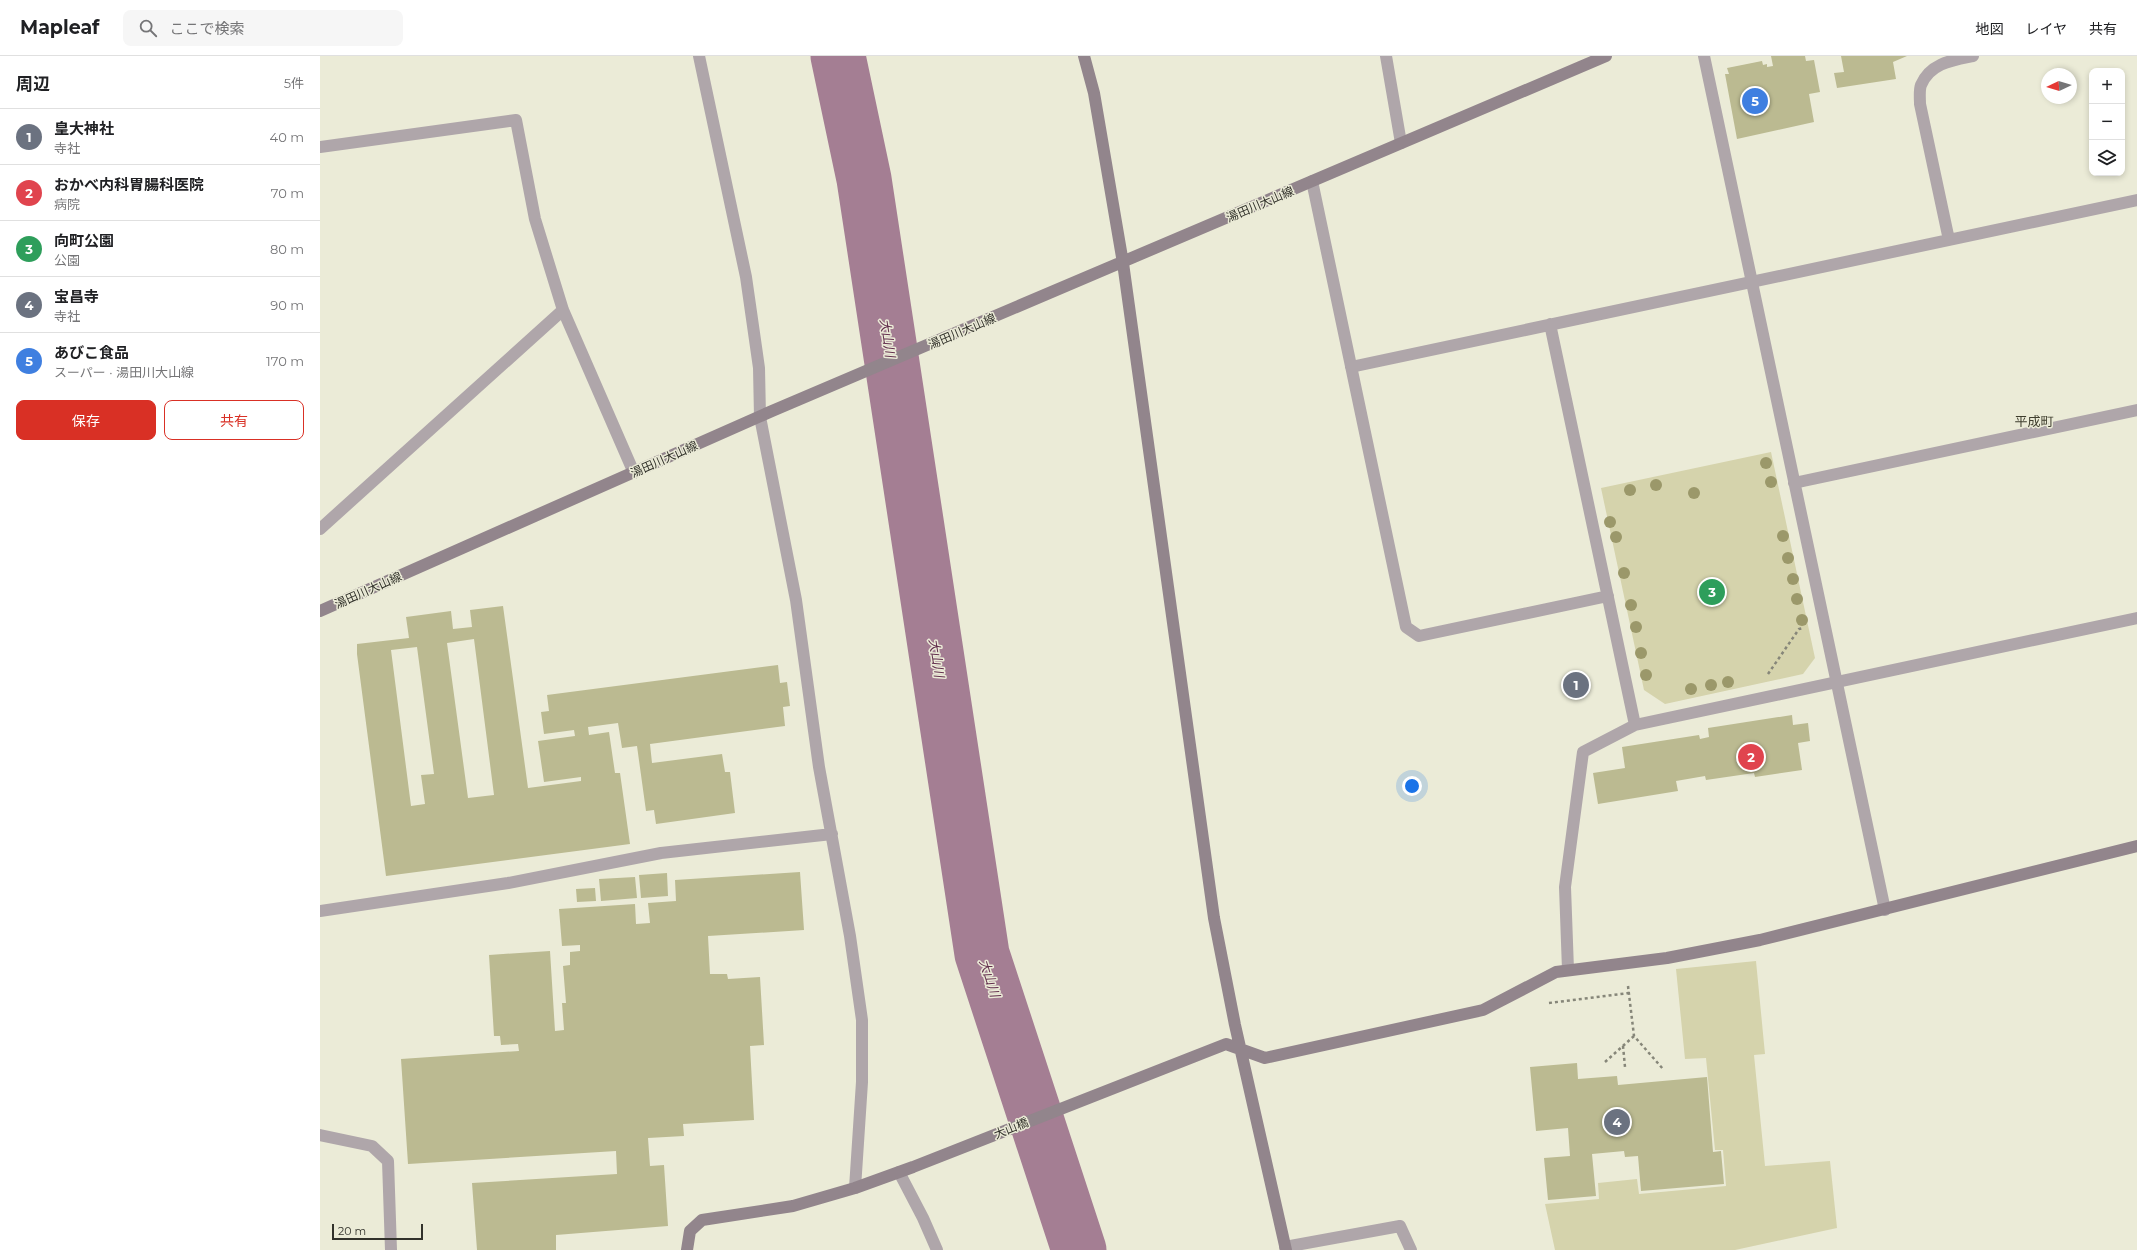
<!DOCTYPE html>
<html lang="ja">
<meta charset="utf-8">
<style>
:root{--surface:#fff;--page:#f6f6f6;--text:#202124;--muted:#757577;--line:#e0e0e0;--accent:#d93025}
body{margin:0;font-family:Montserrat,"Noto Sans JP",sans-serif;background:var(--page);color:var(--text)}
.controls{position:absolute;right:12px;top:12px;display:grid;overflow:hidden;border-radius:8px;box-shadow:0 2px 6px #0003}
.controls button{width:36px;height:36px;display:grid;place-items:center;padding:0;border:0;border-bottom:1px solid var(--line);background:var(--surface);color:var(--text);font:20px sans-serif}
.compass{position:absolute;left:1721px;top:12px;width:36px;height:36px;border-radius:50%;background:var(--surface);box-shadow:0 2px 6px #0003;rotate:266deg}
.scale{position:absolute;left:12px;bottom:10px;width:91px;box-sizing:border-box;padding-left:4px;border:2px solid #32322b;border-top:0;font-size:11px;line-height:14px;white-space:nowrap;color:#32322b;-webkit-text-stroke:3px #ebebd7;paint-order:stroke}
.you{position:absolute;left:1092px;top:730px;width:14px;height:14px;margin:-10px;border:3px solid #fff;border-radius:50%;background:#1a73e8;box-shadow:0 0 0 6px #1a73e833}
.badge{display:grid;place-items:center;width:26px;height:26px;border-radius:50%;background:var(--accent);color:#fff;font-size:13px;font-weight:700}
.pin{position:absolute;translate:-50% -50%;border:2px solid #fff;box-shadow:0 1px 4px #0006}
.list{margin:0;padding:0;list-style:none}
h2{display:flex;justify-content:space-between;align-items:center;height:52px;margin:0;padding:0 16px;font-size:17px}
h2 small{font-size:13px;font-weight:400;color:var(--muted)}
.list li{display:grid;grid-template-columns:26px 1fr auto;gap:12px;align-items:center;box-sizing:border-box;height:56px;padding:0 16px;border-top:1px solid var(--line)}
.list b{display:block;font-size:15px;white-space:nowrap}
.list p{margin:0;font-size:13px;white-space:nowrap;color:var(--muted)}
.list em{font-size:13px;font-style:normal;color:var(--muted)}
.actions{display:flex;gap:8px;padding:12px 16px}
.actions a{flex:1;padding:9px 0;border:1px solid var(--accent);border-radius:8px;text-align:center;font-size:14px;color:var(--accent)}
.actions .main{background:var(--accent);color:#fff}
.icon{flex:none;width:22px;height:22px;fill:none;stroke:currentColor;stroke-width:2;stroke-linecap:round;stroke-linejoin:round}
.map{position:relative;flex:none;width:1817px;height:1194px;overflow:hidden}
header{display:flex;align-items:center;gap:24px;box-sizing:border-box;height:56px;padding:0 20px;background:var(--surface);border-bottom:1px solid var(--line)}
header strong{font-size:19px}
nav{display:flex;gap:22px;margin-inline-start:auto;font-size:14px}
.search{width:280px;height:36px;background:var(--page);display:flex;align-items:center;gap:10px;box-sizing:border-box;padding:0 14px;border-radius:8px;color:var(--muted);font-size:15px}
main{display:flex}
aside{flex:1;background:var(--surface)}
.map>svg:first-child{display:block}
</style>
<header>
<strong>Mapleaf</strong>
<div class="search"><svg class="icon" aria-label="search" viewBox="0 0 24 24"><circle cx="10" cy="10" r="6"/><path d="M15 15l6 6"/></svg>ここで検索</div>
<nav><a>地図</a><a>レイヤ</a><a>共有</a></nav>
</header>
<main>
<aside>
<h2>周辺<small>5件</small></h2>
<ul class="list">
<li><span class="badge" style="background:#6b7280">1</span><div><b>皇大神社</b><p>寺社</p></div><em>40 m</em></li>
<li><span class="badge" style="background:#e0444e">2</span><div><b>おかべ内科胃腸科医院</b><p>病院</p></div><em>70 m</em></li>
<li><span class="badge" style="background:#2e9e5b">3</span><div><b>向町公園</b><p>公園</p></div><em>80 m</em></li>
<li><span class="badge" style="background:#6b7280">4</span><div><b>宝昌寺</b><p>寺社</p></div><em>90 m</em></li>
<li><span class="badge" style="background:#3f7fe0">5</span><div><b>あびこ食品</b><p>スーパー · 湯田川大山線</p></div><em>170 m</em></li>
</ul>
<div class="actions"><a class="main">保存</a><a>共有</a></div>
</aside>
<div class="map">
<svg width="1817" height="1194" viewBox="0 0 1817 1194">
<rect width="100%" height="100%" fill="#ebebd7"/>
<path fill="#d5d3ac" d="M1451,396L1495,602L1483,618L1345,648L1324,634L1281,432Z
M1436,905L1445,998L1434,999L1445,1110L1510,1105L1517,1172L1415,1194H1235L1225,1148L1279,1143L1278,1127L1317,1123L1319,1138L1406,1130L1403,1094H1395L1386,1002L1365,1003L1356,913Z"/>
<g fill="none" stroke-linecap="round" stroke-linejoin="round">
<path stroke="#a47e93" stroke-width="55" d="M518,0L544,123L662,898L759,1194"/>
</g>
<path fill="#bbba91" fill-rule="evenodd" d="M1451,0H1485L1486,5L1494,4L1500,36L1489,38L1494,66L1417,83L1405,18H1409L1407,12L1442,5L1443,9L1447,8V11L1453,10Z
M1521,0H1587L1573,6L1576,23L1517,32L1514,17L1524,16Z
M183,550L208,732L261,725V721L224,726L218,685L255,680L254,674L224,678L221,656L229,655L227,639L458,609L460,627L467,626L470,650L463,651L465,670L330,688L332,707L402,698L405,716H410L415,757L336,768L334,754L326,755L317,690L302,692L298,667L268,671L269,679L289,676L295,717H300L310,788L66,820L37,598V588L89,582L86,561L131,555L133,573L152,571L150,554ZM154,583L174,739L148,742L127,587ZM97,591L114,718L101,719L105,748L91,750L71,594Z
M1472,659L1473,669L1488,667L1490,685L1478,687L1482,714L1435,721L1434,717L1386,724L1385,720L1356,725L1358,735L1278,748L1273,717L1305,712L1302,691L1379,679L1380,683L1389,681L1388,672Z
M480,816L484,874L388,880L390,918H407L408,923L440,921L444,989L430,990L434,1064L363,1068L364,1080L328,1082L330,1110L344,1109L348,1170L236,1179V1194H157L152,1127L297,1118L296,1095L88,1108L81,1003L199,995L198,988L181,989L180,980H174L169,899L230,895L235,975L244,974L242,947H246L243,910L250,909V896L260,895V889L242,890L239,853L315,848L316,868L330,867L328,847L356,845L355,824Z
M347,817L348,840L321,842L319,819Z
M315,821L317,842L281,845L279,823Z
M275,832L276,845L257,846L256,833Z
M1257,1007L1258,1023L1297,1020L1298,1029L1387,1021L1393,1096L1401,1095L1404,1128L1321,1135L1318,1100L1305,1101L1304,1095L1272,1098L1276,1140L1228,1144L1224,1102L1250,1100L1248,1072L1216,1075L1210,1011Z"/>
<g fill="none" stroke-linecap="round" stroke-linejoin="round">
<path stroke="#868679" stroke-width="2.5" stroke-dasharray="3 3" stroke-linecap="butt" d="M1448,618L1479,573L1483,572
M1308,930L1314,980L1343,1013
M1229,947L1309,937
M1303,990L1305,1011
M1285,1006L1314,980"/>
<path stroke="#afa6aa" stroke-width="12" d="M379,0L426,221L439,312L440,361L476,544L499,711L530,880L542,964V1026L535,1132
M1066,0L1081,87
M1384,0L1565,854
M0,91L196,64L215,163L243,254L314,417
M992,125L1086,571L1099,580L1288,540
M1629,184L1600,48C1600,43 1599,34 1601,29C1610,7 1633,4 1653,0
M1230,268L1315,669L1817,562
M1031,311L1817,144
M1474,427L1817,354
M0,473L243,254
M0,855L188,827L341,797L512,778
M1248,914L1245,831L1263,696L1315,669
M0,1079L52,1090L68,1105L71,1194
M579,1116L603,1162L617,1194
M965,1191L1080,1170L1091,1194"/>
<path stroke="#92858c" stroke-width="12" d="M764,0L774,37L803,207L894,862L915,969L966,1194
M0,555L452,355L1286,0
M367,1194L370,1175L382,1164L473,1150L535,1132L593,1111L906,988L945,1002L1163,954L1236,916L1347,902L1440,884L1817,790"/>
</g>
<g fill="#9b986a">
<circle cx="1446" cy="407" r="6"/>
<circle cx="1451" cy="426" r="6"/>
<circle cx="1336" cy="429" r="6"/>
<circle cx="1310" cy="434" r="6"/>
<circle cx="1374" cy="437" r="6"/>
<circle cx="1290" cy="466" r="6"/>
<circle cx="1463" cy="480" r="6"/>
<circle cx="1296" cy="481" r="6"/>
<circle cx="1468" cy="502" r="6"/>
<circle cx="1304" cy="517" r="6"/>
<circle cx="1473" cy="523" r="6"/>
<circle cx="1477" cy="543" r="6"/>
<circle cx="1311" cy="549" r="6"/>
<circle cx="1482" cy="564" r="6"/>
<circle cx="1316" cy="571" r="6"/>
<circle cx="1321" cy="597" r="6"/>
<circle cx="1326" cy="619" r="6"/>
<circle cx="1408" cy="626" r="6"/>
<circle cx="1391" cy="629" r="6"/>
<circle cx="1371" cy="633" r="6"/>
</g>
<g text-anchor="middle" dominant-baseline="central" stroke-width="3" stroke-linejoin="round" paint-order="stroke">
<g font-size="12" fill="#32322b" stroke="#ebebd7">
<text transform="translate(940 148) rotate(-23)">湯田川大山線</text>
<text transform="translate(642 275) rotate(-23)">湯田川大山線</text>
<text transform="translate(344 403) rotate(-24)">湯田川大山線</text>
<text transform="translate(48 534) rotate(-24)">湯田川大山線</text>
<text transform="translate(691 1072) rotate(-22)">大山橋</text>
</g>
<g font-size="13" font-style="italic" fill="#622e4d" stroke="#ebebd7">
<text transform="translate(568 282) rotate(81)">大山川</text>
<text transform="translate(617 602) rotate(81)">大山川</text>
<text transform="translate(670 922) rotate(72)">大山川</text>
</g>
<g font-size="13" fill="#3e3d2d" stroke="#ebebd7">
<text x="1714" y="365">平成町</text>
</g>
</g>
</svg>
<div class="controls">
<button>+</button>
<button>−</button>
<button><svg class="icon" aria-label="layers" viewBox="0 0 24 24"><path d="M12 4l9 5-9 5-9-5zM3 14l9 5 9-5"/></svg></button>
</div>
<svg class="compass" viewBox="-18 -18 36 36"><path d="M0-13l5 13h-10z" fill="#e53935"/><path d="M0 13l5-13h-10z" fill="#757577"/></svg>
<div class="scale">20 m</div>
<div class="you"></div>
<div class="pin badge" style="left:1256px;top:629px;background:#6b7280">1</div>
<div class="pin badge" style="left:1431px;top:701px;background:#e0444e">2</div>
<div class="pin badge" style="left:1392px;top:536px;background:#2e9e5b">3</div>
<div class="pin badge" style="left:1297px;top:1066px;background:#6b7280">4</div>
<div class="pin badge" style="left:1435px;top:45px;background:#3f7fe0">5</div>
</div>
</main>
